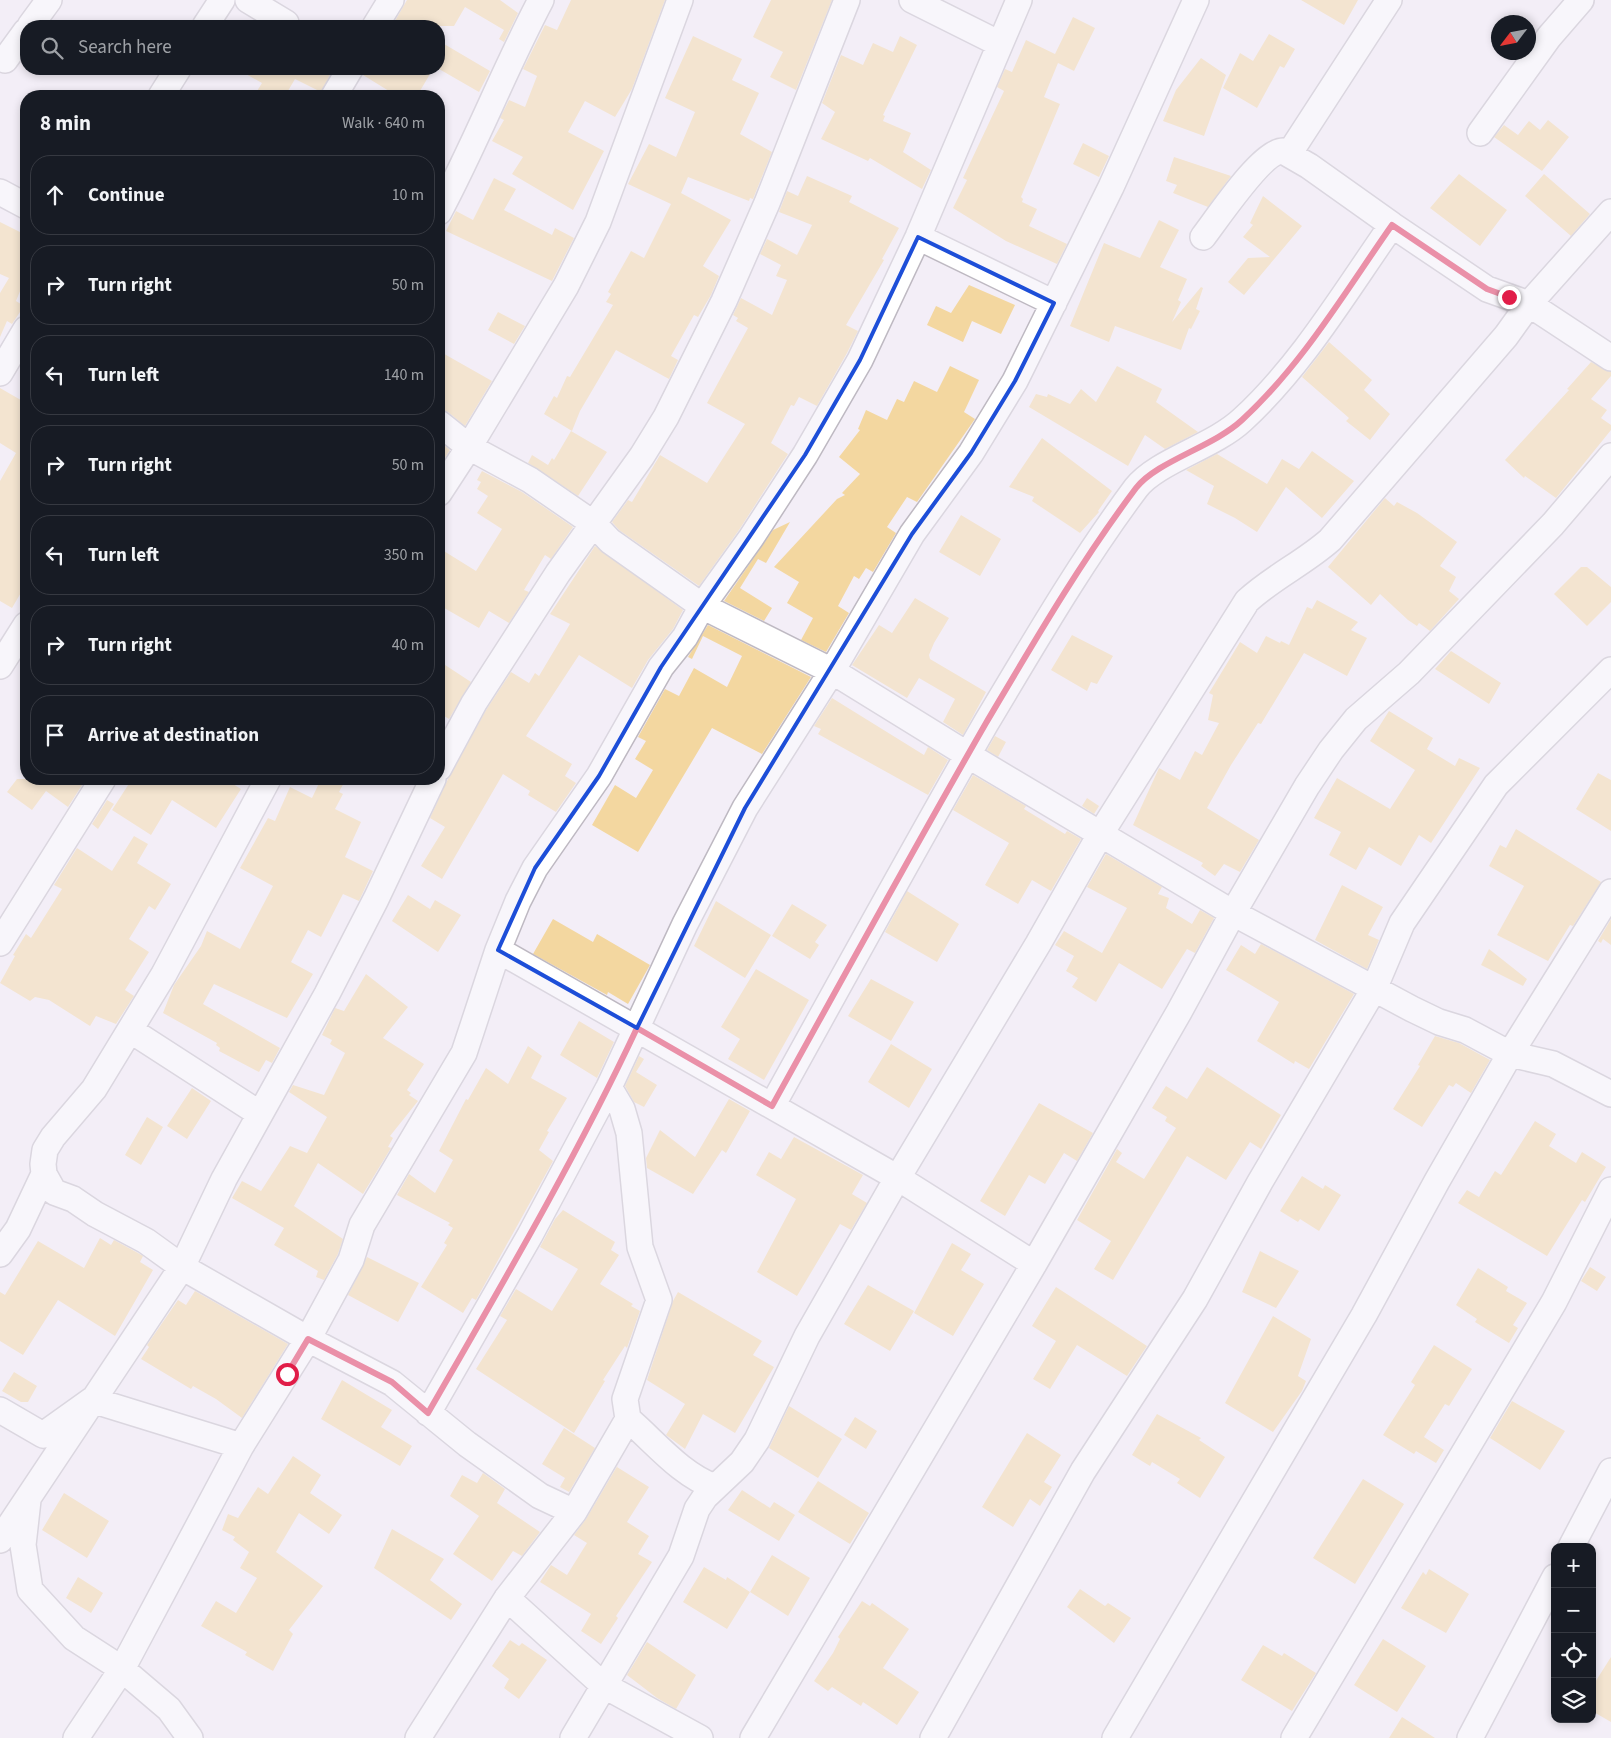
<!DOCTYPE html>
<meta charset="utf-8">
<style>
:root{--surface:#171b24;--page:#242831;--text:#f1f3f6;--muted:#9ea1a6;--line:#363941}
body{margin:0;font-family:"Source Sans 3",sans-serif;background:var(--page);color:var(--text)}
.controls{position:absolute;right:15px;bottom:15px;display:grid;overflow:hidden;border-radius:10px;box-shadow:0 2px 8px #0003}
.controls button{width:45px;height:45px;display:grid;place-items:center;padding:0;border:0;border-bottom:1px solid var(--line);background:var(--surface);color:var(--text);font:25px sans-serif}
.compass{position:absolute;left:1491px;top:15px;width:45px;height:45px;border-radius:50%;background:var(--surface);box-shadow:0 2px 8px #0003;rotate:238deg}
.stop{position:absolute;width:15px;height:15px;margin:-11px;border:4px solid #e11d48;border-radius:50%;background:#fff}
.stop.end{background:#e11d48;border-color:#fff;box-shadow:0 1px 5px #0008}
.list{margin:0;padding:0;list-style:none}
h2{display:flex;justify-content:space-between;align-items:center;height:65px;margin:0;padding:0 20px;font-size:21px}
h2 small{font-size:16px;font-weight:400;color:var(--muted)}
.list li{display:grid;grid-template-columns:32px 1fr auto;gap:15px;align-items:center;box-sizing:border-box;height:80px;margin:0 10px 10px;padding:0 10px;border:1px solid var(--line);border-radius:20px}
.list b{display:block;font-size:19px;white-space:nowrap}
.list em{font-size:16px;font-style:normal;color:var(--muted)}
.icon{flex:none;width:28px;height:28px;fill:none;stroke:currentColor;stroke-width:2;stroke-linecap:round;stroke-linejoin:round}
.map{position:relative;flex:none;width:1611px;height:1738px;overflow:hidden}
.search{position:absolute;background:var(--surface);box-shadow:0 2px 8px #0003;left:20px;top:20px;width:425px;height:55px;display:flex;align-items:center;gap:12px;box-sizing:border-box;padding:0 18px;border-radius:20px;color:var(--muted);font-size:19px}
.panel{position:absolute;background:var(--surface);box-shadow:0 2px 8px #0003;left:20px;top:90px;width:425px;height:695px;border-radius:20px}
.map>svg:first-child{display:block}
</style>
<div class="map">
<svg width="1611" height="1738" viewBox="0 0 1611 1738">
<rect width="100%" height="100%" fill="#f3eef7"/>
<path fill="#f3d7a0" d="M407,0H500L518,13L504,42L499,39L504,30L465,7L454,26H392Z
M571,0H665L632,89L615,117L585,101L568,132L604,151L573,210L512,174L523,157L492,141L504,120L500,118L509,100L525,107L537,76L523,69L545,25L557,30Z
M771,0H832L796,90L770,77L783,52L753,37Z
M1301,0H1358L1344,25Z
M1073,17L1095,28L1074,71L1058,63L1044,97L1060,104L1021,197L1023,199L1022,202L1037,209L1029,226L1067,244L1057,264L1006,241L953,208L967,180L963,178L1004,91L997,87L1005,69L1012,72L1026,40L1055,54Z
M1269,34L1295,49L1284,68L1280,66L1257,108L1223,88L1240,53L1253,61Z
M693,36L742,59L732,80L759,93L740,134L772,152L753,199L750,198L749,201L688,177L681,193L731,220L703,266L719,276L711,295L698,317L694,315L671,356L678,360L669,379L616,350L580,411L572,431L544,414L554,396L557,398L567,376L570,377L613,305L606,302L611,294L608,292L631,251L644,258L671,204L628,184L649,144L676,157L695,112L665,98Z
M900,36L917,45L883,115L885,116L883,121L911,133L903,152L931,170L922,189L870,158L868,161L821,139L835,112L822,103L841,55L863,65L873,43L893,52Z
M439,41L490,71L479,92L439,69Z
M1201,58L1226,75L1204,136L1163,121L1176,90Z
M237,69H320L330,75L321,92L295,79L285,96H254L262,83Z
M364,69H433L417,96H397L363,75Z
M1548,120L1569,137L1542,171L1494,137L1504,125L1518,135L1529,121L1540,130Z
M1083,143L1109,156L1099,177L1073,164Z
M1174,157L1231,176L1208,207L1173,193L1177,185L1166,181Z
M1459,174L1507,210L1480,246L1430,208Z
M1544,174L1590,214L1571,236L1525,196Z
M807,176L852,196L849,202L899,228L882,259L884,260L846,325L858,331L847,353L817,406L799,397L794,406L791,405L771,443L788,454L739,530L699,586L619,530L612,522L628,500L632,502L660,455L707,483L745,424L707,403L748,328L736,321L738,318L733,315L741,298L772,315L787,280L776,276L781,265L760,254L767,239L797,255L812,225L779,212L787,191L798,196Z
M494,178L516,189L504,210L552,235L555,228L574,238L552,281L446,231L456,211L473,220Z
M1263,196L1302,226L1244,295L1228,282L1248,258L1270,257L1243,237L1253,225L1250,223Z
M1159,220L1179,230L1160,267L1187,279L1178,300L1181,302L1172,322L1201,287L1203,288L1196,309L1200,311L1191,329L1189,328L1181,350L1115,326L1109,342L1070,326L1104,243L1140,258Z
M0,222L26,235V285L23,284L16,301L24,306L12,324L7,321L0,337V293L9,278L0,274Z
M969,285L1015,305L1001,334L972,321L963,342L927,325L936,306L951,313Z
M498,312L525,326L514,344L488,330Z
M1329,342L1372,380L1364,390L1390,414L1370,440L1346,421L1349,418L1302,377Z
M439,351L492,381L465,426L448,412L439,409Z
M1591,362L1611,372V376L1591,399L1607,410L1601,418L1611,425V430L1556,498L1525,476L1524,478L1505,460L1569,390L1567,389Z
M950,366L979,380L964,412L975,419L917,502L907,497L887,527L896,533L873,572L866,568L859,579L854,576L838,606L849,613L826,652L801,640L813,618L787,603L799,582L774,567L837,499L845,495L842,493L860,474L839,457L860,430L858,429L866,410L887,420L897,399L904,402L914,381L937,392Z
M1117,366L1162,389L1156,402L1198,432L1165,449L1145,435L1128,466L1029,407L1036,394L1047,397L1048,394L1070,404L1081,389L1096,402Z
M0,388L26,403V584L12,608L0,601V481L16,453L0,443Z
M571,431L607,452L578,496L528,463L532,455L548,465L552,458L554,460Z
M1042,438L1112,491L1098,511L1099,512L1080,533L1032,501L1034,497L1009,487Z
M439,441L450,450L439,467Z
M1312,451L1354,481L1322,518L1286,487L1257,532L1235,518L1207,504L1214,486L1186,470L1217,454L1267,484L1282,459L1299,469Z
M482,471L522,492L573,527L551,559L545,555L524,590L529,592L509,623L489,611L479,628L439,605V548L476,571L502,529L477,513L488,496L477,489L481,482L477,480Z
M1385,498L1394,506L1397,502L1417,513L1457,542L1440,566L1456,577L1449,591L1459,599L1430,631L1419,623L1417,626L1408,620L1380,594L1371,605L1328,567Z
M961,515L1001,539L980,576L939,552Z
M790,522L766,563L758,559L740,588L772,608L764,621L724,601L773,530Z
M595,546L683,610L673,629L648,660L632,688L579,655L526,736L572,764L565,776L576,783L556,812L528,795L530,791L503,774L442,879L421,866L445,827L430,818L446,783L486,710L511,672L529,683L535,673L539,676L570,624L550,614Z
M1581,567H1587L1611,587V602L1587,626L1554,594Z
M915,598L949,618L934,643L929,655L930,659L986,692L963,735L943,722L955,699L919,678L907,698L852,665L879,625L892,633Z
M1317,600L1358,622L1351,630L1367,638L1347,676L1304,653L1261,724L1258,723L1231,765L1207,808L1259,840L1240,872L1224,864L1215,876L1201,866L1203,863L1133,825L1159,768L1180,780L1195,751L1202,755L1219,723L1208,720L1213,695L1209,693L1240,642L1257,653L1266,636L1280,643L1281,641L1289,645L1307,607L1312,609Z
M708,625L811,677L762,754L712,728L638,852L592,825L615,785L636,798L653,770L635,759L646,741L638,737L665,689L679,696L694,668L727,687L742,656L703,636L692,659L688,657Z
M1072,635L1113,656L1097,684L1091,682L1087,691L1051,670Z
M1451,651L1501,683L1489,704L1435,669Z
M439,661L471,682L449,719L439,713Z
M832,698L924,755L928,747L948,760L928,795L818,734L821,729L814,726Z
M1389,711L1433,738L1427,749L1455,766L1459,758L1480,768L1431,843L1419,835L1401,866L1369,847L1356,870L1329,855L1341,832L1314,818L1337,778L1390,809L1415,770L1370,741Z
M995,736L1006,742L998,757L987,750Z
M1598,773L1611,780V831L1576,809Z
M973,775L1026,806L1024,809L1065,834L1067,831L1081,839L1051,891L1032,880L1018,904L985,885L1009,843L953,810Z
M17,779H86L68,807L46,791L32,810L7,792Z
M132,779H225L241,789L216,828L172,800L151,835L112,810Z
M321,779H346L339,792L343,794L335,809L361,822L345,857L373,871L359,901L343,894L321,937L308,930L291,962L313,974L287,1018L214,984L203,1004L280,1048L272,1063L266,1060L259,1072L219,1051L220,1048L216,1045L217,1043L163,1013L174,985L201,946L207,931L240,949L273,886L240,868L268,818L275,821L290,787L312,798Z
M1087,798L1099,806L1094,814L1082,806Z
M107,800L114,804L98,829L92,824Z
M1516,829L1601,882L1573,926L1570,925L1548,961L1497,935L1524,886L1489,866L1500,845L1506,848Z
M134,836L148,844L137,863L171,884L155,910L149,906L129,939L149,952L125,990L134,996L116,1024L96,1016L90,1026L49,1000L35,997L30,1001L0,983L15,956L13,955L26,934L31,938L62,889L54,885L77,848L112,871Z
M1106,854L1162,887L1158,894L1169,898L1166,908L1192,924L1200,910L1214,918L1195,953L1187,949L1162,989L1119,963L1096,1002L1072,987L1078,978L1066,971L1074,956L1055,945L1064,931L1102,953L1127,908L1087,887Z
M1342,885L1383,907L1368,935L1379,940L1367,969L1315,940Z
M907,891L959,924L937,962L885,932Z
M408,895L430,909L435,900L461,915L438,952L392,921Z
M716,901L771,935L745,978L694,946Z
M792,904L827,925L815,942L819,945L810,959L772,936Z
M553,919L593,942L597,934L650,965L628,1004L608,992L607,995L533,954Z
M1611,919V945L1603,939L1601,943L1598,941Z
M1261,944L1354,994L1309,1069L1295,1061L1294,1064L1257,1041L1279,1002L1226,970L1241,945L1255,954Z
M1489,949L1527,979L1523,986L1481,965Z
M756,969L809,1000L764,1080L728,1059L740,1039L721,1027Z
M366,974L408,1007L383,1038L424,1064L407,1090L411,1093L409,1095L418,1101L390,1136L393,1138L388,1147L391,1148L363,1194L318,1163L294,1206L343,1239L338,1254L324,1280L316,1277L318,1271L274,1245L284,1228L232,1198L242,1181L261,1191L290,1146L307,1153L327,1117L289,1092L293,1085L324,1095L345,1053L330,1044L332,1040L322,1035L335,1008L344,1011Z
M871,979L914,1002L891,1041L848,1016Z
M579,1021L614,1042L597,1078L560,1055Z
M1435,1036L1459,1043L1490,1060L1471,1093L1456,1083L1453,1087L1449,1085L1422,1127L1393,1109L1420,1066L1418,1065Z
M891,1044L932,1069L909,1108L868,1082Z
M528,1046L542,1056L531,1078L567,1098L547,1131L549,1132L539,1150L553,1161L476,1300L472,1298L463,1313L421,1287L447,1245L444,1243L453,1228L448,1225L450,1223L397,1195L409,1174L435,1193L453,1160L439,1151L466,1099L468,1100L486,1068L508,1084Z
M639,1056L644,1059L636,1072L657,1085L644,1107L634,1102L625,1086Z
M1207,1067L1281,1115L1261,1149L1250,1142L1226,1180L1187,1156L1113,1280L1094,1269L1111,1241L1077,1220L1117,1149L1122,1153L1116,1162L1144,1179L1176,1128L1165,1121L1167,1117L1152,1108L1166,1086L1187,1099Z
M192,1088L211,1101L187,1139L167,1126Z
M729,1099L750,1111L726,1153L722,1150L693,1194L647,1168L646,1158L660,1130L695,1157Z
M1039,1103L1093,1133L1077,1161L1064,1153L1045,1184L1029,1175L1005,1216L980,1201Z
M147,1117L163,1127L141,1165L125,1155Z
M1535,1121L1556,1134L1549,1146L1576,1163L1582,1152L1606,1167L1585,1202L1582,1200L1547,1256L1458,1203L1467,1190L1479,1197L1495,1171L1501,1175Z
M794,1137L863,1175L852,1194L867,1203L851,1230L840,1224L797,1296L757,1272L796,1199L756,1175L769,1152L781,1159Z
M1302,1176L1323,1189L1325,1185L1341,1195L1319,1231L1300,1219L1298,1222L1280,1211Z
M563,1210L615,1242L611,1250L619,1255L600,1284L633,1304L631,1306L640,1311L627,1348L625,1346L603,1380L605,1381L574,1433L476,1369L507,1320L500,1316L516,1289L552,1311L578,1269L540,1247L555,1219Z
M100,1238L111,1245L114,1240L138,1253L143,1256L140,1262L153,1270L115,1336L58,1300L23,1355L0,1341V1292L5,1295L38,1241L84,1268Z
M952,1243L971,1254L961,1270L984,1284L953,1336L914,1313Z
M1260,1251L1299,1271L1276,1308L1242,1292Z
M367,1257L419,1283L398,1322L348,1295Z
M1590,1267L1606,1277L1597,1291L1581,1281Z
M1478,1268L1508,1287L1506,1291L1527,1303L1513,1325L1518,1328L1509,1343L1475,1322L1477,1319L1456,1305Z
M868,1285L914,1311L890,1351L844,1324Z
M1056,1287L1147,1346L1127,1376L1077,1345L1050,1389L1033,1379L1056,1341L1032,1326Z
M195,1291L288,1344L242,1418L216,1399L193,1386L191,1389L141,1359L149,1347L147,1345L178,1300L186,1305Z
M678,1292L762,1341L753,1355L774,1367L735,1433L703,1414L685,1449L666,1435L685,1404L647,1380L673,1301Z
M1273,1316L1311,1339L1298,1376L1306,1381L1302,1391L1273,1432L1225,1403Z
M1434,1345L1472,1369L1449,1406L1445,1404L1424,1437L1444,1450L1436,1463L1416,1451L1414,1454L1383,1435L1415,1385L1411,1382Z
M14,1372L37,1386L28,1402H21L2,1391Z
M342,1380L392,1410L381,1427L412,1446L400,1466L321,1419Z
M1512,1401L1565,1431L1540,1470L1490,1438Z
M789,1406L842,1439L818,1478L769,1448Z
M1157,1414L1201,1438L1199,1440L1225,1457L1200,1498L1177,1483L1180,1479L1152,1462L1150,1466L1132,1455Z
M855,1417L877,1431L866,1449L844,1435Z
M564,1428L595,1448L569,1492L560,1487L565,1478L542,1464Z
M1027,1433L1061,1455L1044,1482L1052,1487L1040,1506L1030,1499L1013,1527L982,1507Z
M293,1456L321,1475L310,1493L342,1515L329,1534L299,1513L276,1552L323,1586L289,1630L293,1634L273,1671L245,1655L247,1652L201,1626L216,1601L236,1613L257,1578L240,1568L249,1552L233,1540L235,1537L222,1530L228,1514L238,1518L258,1487L268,1494Z
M619,1463L617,1467L649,1487L627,1522L649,1536L638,1554L652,1562L616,1616L618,1618L601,1644L581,1631L591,1614L540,1582L551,1565L567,1575L587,1543L574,1535L586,1519Z
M483,1473L505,1489L497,1503L540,1532L522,1556L513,1551L492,1581L453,1554L479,1516L450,1496L462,1475L477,1483Z
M1363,1479L1404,1504L1355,1584L1313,1558Z
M818,1481L869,1513L850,1544L798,1512Z
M742,1490L770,1508L774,1502L795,1515L779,1541L728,1510Z
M64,1493L109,1521L87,1558L42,1530Z
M392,1529L444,1559L430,1580L462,1604L451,1620L374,1568Z
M772,1555L810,1578L788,1616L750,1592Z
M704,1567L726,1580L727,1577L750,1592L727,1629L683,1602Z
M1429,1569L1469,1594L1446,1633L1401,1608L1423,1572L1426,1575Z
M78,1577L103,1593L91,1613L66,1598Z
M1080,1589L1105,1606L1108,1603L1131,1618L1114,1643L1067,1607Z
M862,1601L870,1606L872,1603L909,1629L883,1668L919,1692L897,1725L863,1702L861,1706L832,1687L828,1691L814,1681L833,1653L840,1639L838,1637Z
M1383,1639L1426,1666L1397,1712L1354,1685Z
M510,1640L519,1646L522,1643L547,1660L519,1699L504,1688L509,1679L492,1666Z
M647,1642L696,1675L676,1709L657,1698L627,1675Z
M1263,1645L1282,1656L1284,1653L1316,1673L1292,1711L1241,1680Z
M1611,1657V1722L1592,1711V1687Z
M1402,1717L1435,1738H1389Z"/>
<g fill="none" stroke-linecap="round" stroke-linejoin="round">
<g stroke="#beb9c2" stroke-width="28">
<path id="minor" d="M248,0L286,23
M912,0L1000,44
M1019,0L918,237L860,360L805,455L751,538L702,606L685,637L661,667L599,776L535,868L518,901L498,950L898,1178L1034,1264
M30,26L49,0
M205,26L222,0
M375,26L391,0
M5,60L26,31
M161,96L178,69
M334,96L350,69
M1480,133L1549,37L1581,0
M1289,154L1389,0
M0,192L26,206
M439,212C476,143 504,70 541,0
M918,237L1054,303
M1203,237C1217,219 1262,151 1283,151L1309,166L1392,225L1487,289L1529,304L1611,358
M0,373L26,329
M439,423L469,447L530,480L594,524L610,541L702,606L832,671L976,760L1233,913L1412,1009L1439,1022L1465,1030L1510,1054L1553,1064L1611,1094
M439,493L469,447L566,286L598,222L680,0
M0,666L26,625
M439,768L474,703L558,573L642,456L666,417L724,301L767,203L847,0
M268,779L164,974L94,1089L53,1137L45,1150L43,1164L44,1174L54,1192L73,1199L95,1214L146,1241L182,1267L308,1339L392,1383L467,1444L540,1496L574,1512L507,1598L418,1738
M0,943L103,779
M130,1030L260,1114
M609,1087L622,1109L629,1133L640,1247L659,1300L625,1399L628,1419C656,1443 680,1474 715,1487
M772,1106C843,978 913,850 986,723C1034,643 1080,563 1136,488C1157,461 1213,447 1242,420C1302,365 1345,292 1392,225
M0,1254L18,1229L44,1174
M0,1410L43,1435L92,1400L241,1446
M428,1413L530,1235L609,1087L685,924L745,808L832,671L912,534L971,453L1015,381L1111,187L1196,0
M28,1500L23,1545L30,1590L74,1638L122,1669L169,1709L190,1738
M574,1512L628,1419
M0,1540L182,1267L224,1179L327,994L376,899L433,779
M1571,1547L1611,1471
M507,1598L603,1685L700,1738
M76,1738L122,1669L241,1446L308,1339L351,1260L362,1225L464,1053L498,950
M573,1738L681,1556L697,1509L705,1497L742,1462L757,1440L807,1336L891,1189L1038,944L1101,833L1247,601C1273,577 1304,563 1330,540L1506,336L1529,304L1611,212
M753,1738L1034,1264L1179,1012L1233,913L1307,786L1331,750L1356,719L1409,673L1553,524L1611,456
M933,1738L1083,1471L1195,1299L1260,1182L1374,989L1402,923L1496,785L1611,670
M1115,1738L1364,1315L1437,1181L1510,1054L1611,892
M1294,1738L1554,1302L1611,1190
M1470,1738L1555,1577"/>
</g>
<use href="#minor" stroke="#fff" stroke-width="25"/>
</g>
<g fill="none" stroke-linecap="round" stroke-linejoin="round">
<path stroke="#e11d48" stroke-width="6" d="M287,1374L308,1339L392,1382L428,1413C501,1286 575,1160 637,1028L772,1106C843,978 913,850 986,723C1034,642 1079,564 1136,488C1157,461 1213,447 1242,420C1302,365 1345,292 1392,225L1487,289L1509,297"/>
</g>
<path d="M0 0H1611V1738H0ZM918,237L1054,303L1015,381L971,453L912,534L745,808L637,1028L498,950L535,868L599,776L661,667L805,455L860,360Z" fill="#f3eef7" fill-opacity=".55" fill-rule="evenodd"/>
<path fill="none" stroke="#1d4ed8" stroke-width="4" stroke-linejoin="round" d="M918,237L1054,303L1015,381L971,453L912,534L745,808L637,1028L498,950L535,868L599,776L661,667L805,455L860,360Z"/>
</svg>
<div class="controls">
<button>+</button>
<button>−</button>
<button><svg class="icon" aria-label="locate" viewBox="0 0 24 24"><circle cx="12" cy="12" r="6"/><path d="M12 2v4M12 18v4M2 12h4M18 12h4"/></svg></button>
<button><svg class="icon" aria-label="layers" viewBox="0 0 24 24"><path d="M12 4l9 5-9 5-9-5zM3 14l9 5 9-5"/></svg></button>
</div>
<svg class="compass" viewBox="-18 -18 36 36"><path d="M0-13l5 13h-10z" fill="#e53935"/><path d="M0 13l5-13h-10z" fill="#9ea1a6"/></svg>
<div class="stop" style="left:287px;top:1374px"></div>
<div class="stop end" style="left:1509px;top:297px"></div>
<div class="search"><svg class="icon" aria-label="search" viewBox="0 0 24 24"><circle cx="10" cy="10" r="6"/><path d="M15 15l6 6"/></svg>Search here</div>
<section class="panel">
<h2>8 min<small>Walk · 640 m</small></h2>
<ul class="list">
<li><svg class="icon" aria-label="ahead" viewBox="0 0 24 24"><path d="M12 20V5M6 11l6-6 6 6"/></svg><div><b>Continue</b></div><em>10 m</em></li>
<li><svg class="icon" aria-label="right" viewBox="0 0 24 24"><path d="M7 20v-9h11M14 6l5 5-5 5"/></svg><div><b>Turn right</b></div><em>50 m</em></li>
<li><svg class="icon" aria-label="left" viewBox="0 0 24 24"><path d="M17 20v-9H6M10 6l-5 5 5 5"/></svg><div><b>Turn left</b></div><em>140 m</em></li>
<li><svg class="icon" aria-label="right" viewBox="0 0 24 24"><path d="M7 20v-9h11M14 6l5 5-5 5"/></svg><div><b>Turn right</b></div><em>50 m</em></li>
<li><svg class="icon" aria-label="left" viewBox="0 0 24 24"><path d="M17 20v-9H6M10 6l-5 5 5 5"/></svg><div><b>Turn left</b></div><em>350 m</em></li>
<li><svg class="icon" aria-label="right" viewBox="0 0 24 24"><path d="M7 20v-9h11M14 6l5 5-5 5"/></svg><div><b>Turn right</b></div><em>40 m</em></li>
<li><svg class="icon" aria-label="arrive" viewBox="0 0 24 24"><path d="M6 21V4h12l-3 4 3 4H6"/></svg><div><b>Arrive at destination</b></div></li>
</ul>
</section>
</div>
